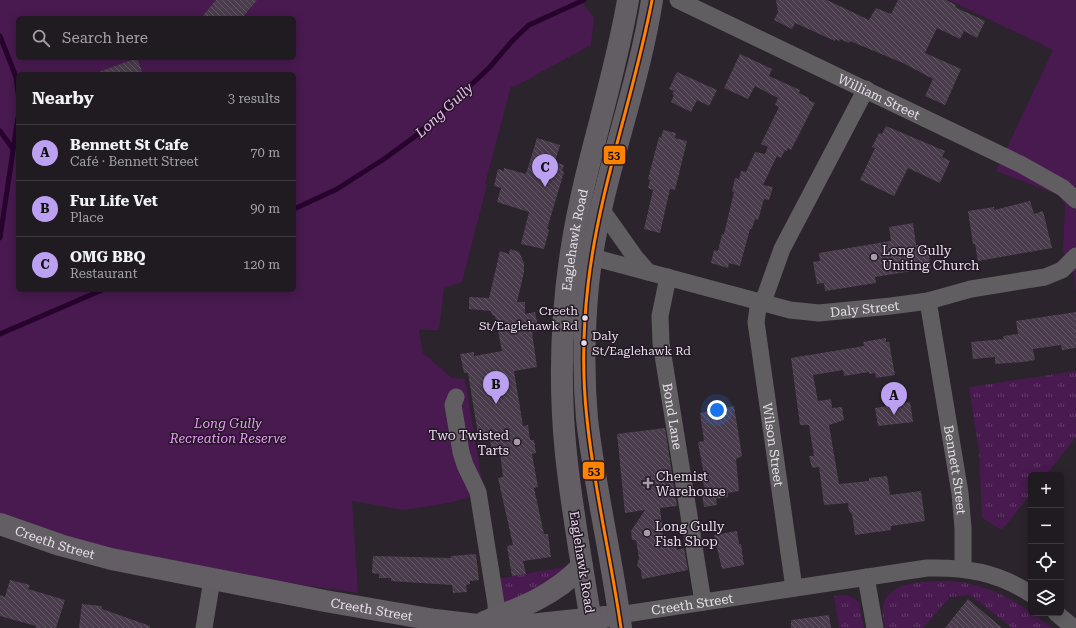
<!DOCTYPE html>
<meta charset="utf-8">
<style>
:root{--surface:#201b21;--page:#2d282e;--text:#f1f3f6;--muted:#a2a1a5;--line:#3d393f;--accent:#bca0f2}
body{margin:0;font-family:"Roboto Serif",serif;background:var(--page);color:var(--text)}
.controls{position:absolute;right:12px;bottom:12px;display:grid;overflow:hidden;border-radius:6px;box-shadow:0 2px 10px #0003}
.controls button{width:36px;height:36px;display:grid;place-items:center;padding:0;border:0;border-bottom:1px solid var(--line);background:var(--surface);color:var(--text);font:20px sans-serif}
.you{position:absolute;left:717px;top:410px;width:14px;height:14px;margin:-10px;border:3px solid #fff;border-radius:50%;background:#1a73e8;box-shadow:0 0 0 6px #1a73e833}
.badge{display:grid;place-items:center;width:26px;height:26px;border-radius:50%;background:var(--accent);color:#111;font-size:13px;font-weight:700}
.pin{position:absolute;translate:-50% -33px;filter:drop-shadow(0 1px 2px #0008)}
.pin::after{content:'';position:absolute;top:21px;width:14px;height:12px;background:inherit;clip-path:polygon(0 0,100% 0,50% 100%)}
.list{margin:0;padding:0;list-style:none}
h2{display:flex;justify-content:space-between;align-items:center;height:52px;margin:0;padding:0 16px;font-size:17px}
h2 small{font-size:13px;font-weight:400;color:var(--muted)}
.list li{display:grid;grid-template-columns:26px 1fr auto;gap:12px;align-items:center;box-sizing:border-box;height:56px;padding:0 16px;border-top:1px solid var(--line)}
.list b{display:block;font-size:15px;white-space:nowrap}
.list p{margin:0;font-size:13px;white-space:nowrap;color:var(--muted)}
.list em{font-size:13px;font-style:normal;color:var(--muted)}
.icon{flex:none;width:22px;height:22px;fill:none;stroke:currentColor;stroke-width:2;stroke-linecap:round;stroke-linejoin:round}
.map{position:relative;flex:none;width:1076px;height:628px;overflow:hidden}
.search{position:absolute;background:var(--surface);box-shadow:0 2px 10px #0003;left:16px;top:16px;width:280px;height:44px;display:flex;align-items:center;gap:10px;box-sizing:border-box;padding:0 14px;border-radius:6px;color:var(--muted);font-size:15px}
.panel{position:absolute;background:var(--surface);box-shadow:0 2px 10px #0003;left:16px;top:72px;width:280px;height:220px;border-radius:6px}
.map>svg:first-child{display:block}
</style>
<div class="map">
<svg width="1076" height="628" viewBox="0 0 1076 628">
<defs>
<pattern id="grass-tufts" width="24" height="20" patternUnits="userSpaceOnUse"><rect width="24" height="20" fill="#481a4f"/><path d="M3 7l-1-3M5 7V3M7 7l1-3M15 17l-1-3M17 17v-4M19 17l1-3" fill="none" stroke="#623b68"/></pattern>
<pattern id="building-back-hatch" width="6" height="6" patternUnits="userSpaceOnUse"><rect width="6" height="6" fill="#4a3c4c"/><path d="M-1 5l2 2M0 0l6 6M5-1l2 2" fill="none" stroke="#645866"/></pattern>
</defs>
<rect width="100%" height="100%" fill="#2b242c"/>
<path fill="url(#grass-tufts)" d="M1076,371V437L1046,475H1031V493L1002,530L982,518L979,450L969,387Z
M565,567L563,571L503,608L486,581Z
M948,581C993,584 1018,602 1052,628H1012L970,595L950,597L923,628H885C872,581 915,582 948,581Z
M847,595L859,602L864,628H839L834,596Z"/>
<path fill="#481a4f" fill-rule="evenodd" d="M0,0H580L594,17L591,45L514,87L511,86L485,184L487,185L462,282L444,288L439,330H419L423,353L452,378L465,379L484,494L443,504L404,510L352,501L358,593L242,576L126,554L0,515ZM18,18H294V58H18ZM18,74H294V290H18Z
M949,0H1076V291L1074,276L1063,250L1065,204L1058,195L996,171L1053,50Z"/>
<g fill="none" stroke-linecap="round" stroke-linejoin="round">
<path stroke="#27032e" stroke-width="5" d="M0,36L16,77L18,93
M0,131L13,149
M294,209L337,189L384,159L417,135L489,68L513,40L529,25L584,0
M0,238L18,117
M0,334L102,290"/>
</g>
<path fill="url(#building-back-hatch)" d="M216,0H257L242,18H201Z
M776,0H827L869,20L876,8L891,14L898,0H946L956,5L955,7L985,21L977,38L964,31L960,39L937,28L925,53L961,69L945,105L925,96L933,79L903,63L850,41L849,43L840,39L839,41L836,39L835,41L795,23L792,29L774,20L778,12Z
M740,54L772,69L769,76L800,90L799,93L809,98V100L815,103L791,150L788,148L787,151L785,150L781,158L777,156L763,185L773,187L769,200L764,199L758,220L755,219L752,229H750L740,266L729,263L728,268L711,263L714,250L718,251L722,234H724L734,192L732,191L735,178L739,179L741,171L746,172L755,152L765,154L768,147L761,144L779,107L775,105L778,98L755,86L748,99L724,88Z
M137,58L143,74H96V73Z
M677,72L717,90L709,106L697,100L691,112L671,102L674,95L672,94L674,91L669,89Z
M886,126L945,151L942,157L950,161L940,183L908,168L894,196L860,180L875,148L872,147L879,133L882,134Z
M663,130L676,133L675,138L687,141L675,190L670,189L660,233L644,229L653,190L648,188L650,180L648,179L659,137L661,138Z
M537,138L560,145L555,162L564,165L562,171L564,172L547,229L549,230L544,249L521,244L529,212L497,202L501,188L494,186L498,169L504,171V168L526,174Z
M1030,201L1034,214L1043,211L1052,248L978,261L975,244H973L968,211L994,207V210Z
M913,223L916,245L927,244L931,268L875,277L876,283L825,291L824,283L817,284L813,262L820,261L819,253L891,241L889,227Z
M510,249L519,252L524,263V272L517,302H525V314L535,312L539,331L532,332L537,367L514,371L523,426L528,425L530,440H534L536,453L532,454L538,487L534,488L544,534H548L551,557L523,561L526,574L512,576L507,546L513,545L498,478L503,477L500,452L492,453L489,432L478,434L468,373H464L460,354L474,352V356L502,351L495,316L492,315L491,311L469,309V297L489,298L500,251L509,254Z
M1076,312V348L1062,350L1061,345L1033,349L1035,360L1023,362L995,364V357L973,359L971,342L1004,339L1003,336L1018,334L1016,321Z
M886,338V342H889L895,375L876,378L875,373L869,374V372L844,376L843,370L813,375L818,401L831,399L832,408L842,407L844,420L829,425L839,484L869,481V478L887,476L890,495L921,491L925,521L891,526V530L855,535L852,514L849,511L848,503L824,505L819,467L812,468L809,456H814L809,425H800L791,358L864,346L863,342Z
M910,402L913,422L878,426L875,408Z
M734,406L742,456L736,459L739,491L728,493V497L716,499L717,505L704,507L702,494L705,493L702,475H704L698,442L704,441L700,413Z
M665,428L677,506L660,508L664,543H676L677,550L684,548L688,570L642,579L641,570L637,565L639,558L636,540H632L631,531L645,510L625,513L617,434Z
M737,531L739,544H741L744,565L722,569L714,535Z
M476,554L479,580L470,581V584L466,585L467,592L453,593L452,585L391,581V578H379V574L372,573L373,556L451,558V556Z
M10,580L30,585L28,589L65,600L56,628H35L36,626L0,616V595L5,597Z
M968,599L1002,628H945Z
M82,604L102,606V609L150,626V628H79Z
M829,615L831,628H791V620Z"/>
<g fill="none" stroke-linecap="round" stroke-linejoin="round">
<g stroke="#615e61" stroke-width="17">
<path id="s1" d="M678,0L1020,164L1063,188L1076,200"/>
<path d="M601,209L635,257L648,272"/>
<path id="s2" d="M592,257L790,310L819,313L891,306L928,301L971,289L1045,277L1062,270L1076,256"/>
<path id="s3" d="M668,277L660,316L661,343L703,602"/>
<path id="s4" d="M759,301L756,322L794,588"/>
<path id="s5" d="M928,301L960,493L963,528V568"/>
<path d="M763,302L782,249L866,89"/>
<path d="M456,397L453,405L461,452L465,465L478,492L496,604L497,628"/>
<path d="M866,577L875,628"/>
<path d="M1056,613L1074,628"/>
<path id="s6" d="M619,615L927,568C966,567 997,572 1031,594"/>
<path d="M204,628L212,580"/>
</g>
<g stroke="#625e63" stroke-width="22">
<path id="s7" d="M0,524L60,545L111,559L325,601L435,620L486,626L510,627L605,617"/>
<path d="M484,622C521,608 555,595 582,566"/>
<path id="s8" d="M592,628C583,570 572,512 566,454C559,385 561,315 572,246C585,163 614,83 628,0"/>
<path d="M621,628C612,558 595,489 587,419C583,374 584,329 588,285C598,188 637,96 652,0"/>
</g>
<g stroke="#241826" stroke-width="6">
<path id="bus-1" d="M621,628C611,558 594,489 587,419C582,375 583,329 588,285C599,188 634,96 652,0"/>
</g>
<use href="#bus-1" stroke="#ff8200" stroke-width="3"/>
</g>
<g fill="#a59da6" stroke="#241826" stroke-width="1.5">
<circle cx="874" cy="257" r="4"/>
<circle cx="517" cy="442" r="4"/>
<path d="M646 477h4v4h4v4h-4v4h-4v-4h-4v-4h4z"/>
<circle cx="647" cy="533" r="4"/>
</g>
<g fill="#e6dee8" stroke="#241826" stroke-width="1.5">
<circle cx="585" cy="318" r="3.5"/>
<circle cx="584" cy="343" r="3.5"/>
</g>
<g text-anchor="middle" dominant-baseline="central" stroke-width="3" stroke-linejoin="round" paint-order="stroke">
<g font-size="12" fill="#e6dee8" stroke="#241826" text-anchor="end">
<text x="578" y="311">Creeth<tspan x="578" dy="15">St/Eaglehawk Rd</tspan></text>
<text x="592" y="336" text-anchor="start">Daly<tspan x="592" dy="15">St/Eaglehawk Rd</tspan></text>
</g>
<g font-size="13" fill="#e6dee8" stroke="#241826">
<text stroke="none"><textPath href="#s1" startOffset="223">William Street</textPath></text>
<text stroke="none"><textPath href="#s8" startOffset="391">Eaglehawk Road</textPath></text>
<text stroke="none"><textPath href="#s2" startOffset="280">Daly Street</textPath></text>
<text stroke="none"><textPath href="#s3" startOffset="141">Bond Lane</textPath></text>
<text stroke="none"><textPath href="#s4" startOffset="145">Wilson Street</textPath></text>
<text stroke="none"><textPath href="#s5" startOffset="171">Bennett Street</textPath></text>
<text stroke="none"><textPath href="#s7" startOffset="58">Creeth Street</textPath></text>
<text transform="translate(582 562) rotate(81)">Eaglehawk Road</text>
<text stroke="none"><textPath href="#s6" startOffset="74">Creeth Street</textPath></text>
<text stroke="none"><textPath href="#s7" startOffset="382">Creeth Street</textPath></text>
</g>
<g font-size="13" fill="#e6dee8" stroke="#241826" text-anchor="start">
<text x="882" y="250">Long Gully<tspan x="882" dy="15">Uniting Church</tspan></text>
<text x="509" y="435" text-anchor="end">Two Twisted<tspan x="509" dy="15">Tarts</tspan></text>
<text x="656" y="476">Chemist<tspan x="656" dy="15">Warehouse</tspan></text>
<text x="655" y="526">Long Gully<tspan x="655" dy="15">Fish Shop</tspan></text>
</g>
<g font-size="13" font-style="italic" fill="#ed9bfb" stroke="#241826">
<text x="228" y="423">Long Gully<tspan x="228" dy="15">Recreation Reserve</tspan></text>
</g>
<g font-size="14" font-style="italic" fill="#f0bef8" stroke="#241826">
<text transform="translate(444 110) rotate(-43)">Long Gully</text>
</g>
</g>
<g stroke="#241826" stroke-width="1.5">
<rect x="603" y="145" width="23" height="20" rx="4" fill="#ff8200"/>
<rect x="582" y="461" width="23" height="19" rx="4" fill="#ff8200"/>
</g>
<g font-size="11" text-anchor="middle" font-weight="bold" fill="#111">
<text x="614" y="159">53</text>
<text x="594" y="475">53</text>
</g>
</svg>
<div class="controls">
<button>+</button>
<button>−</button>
<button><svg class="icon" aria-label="locate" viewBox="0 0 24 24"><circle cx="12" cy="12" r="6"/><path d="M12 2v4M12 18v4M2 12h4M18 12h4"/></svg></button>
<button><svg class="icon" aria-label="layers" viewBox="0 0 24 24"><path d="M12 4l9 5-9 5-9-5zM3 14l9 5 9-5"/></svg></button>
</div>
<div class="you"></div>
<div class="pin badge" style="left:894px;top:415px">A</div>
<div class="pin badge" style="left:496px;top:404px">B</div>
<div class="pin badge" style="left:545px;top:187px">C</div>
<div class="search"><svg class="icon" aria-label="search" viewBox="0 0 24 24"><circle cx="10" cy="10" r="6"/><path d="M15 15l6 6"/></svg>Search here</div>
<section class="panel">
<h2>Nearby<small>3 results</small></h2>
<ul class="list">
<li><span class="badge">A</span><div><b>Bennett St Cafe</b><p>Café · Bennett Street</p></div><em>70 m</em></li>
<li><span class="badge">B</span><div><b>Fur Life Vet</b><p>Place</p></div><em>90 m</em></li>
<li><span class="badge">C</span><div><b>OMG BBQ</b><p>Restaurant</p></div><em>120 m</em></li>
</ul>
</section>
</div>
